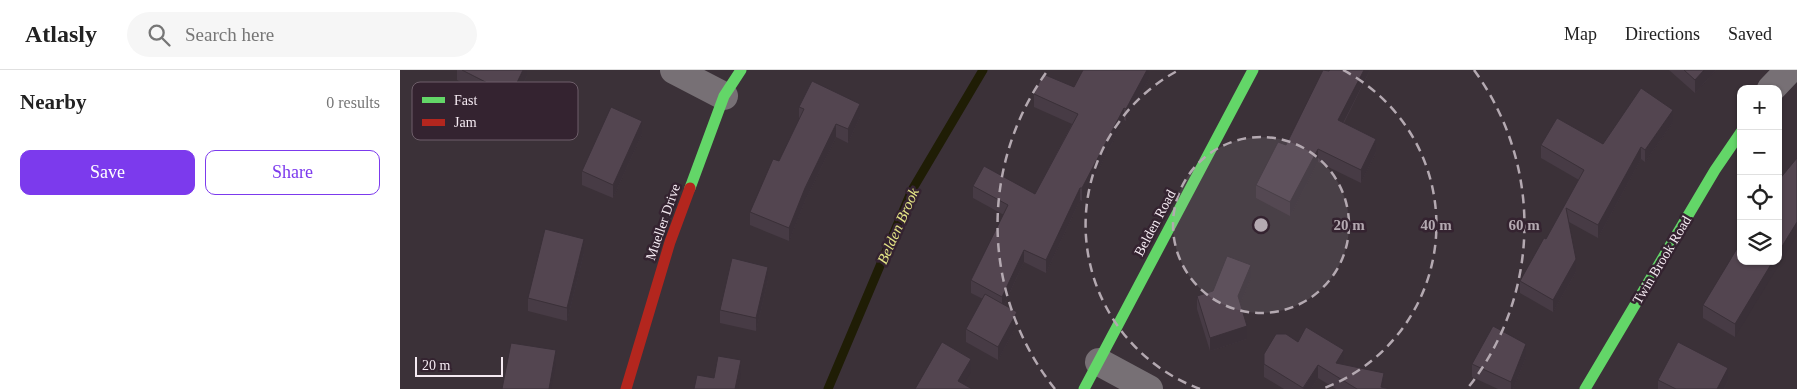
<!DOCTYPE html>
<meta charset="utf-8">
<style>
:root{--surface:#fff;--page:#f6f6f6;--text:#222;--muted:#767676;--line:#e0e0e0;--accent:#7c3aed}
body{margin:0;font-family:"Times New Roman",serif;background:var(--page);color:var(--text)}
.controls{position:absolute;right:15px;top:15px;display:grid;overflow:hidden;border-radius:10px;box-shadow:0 1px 4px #0004}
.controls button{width:45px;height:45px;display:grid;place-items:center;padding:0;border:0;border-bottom:1px solid var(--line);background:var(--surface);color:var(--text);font:25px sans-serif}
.scale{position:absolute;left:15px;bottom:12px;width:88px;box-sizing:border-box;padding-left:5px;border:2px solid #f5eaf2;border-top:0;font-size:14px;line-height:18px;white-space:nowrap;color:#f5eaf2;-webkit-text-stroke:4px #342330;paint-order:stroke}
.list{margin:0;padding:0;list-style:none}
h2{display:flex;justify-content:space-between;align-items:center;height:65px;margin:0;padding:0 20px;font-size:21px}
h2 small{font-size:16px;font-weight:400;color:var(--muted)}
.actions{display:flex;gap:10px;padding:15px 20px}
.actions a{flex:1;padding:11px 0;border:1px solid var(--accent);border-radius:10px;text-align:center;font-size:18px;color:var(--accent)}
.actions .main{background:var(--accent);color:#fff}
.icon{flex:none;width:28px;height:28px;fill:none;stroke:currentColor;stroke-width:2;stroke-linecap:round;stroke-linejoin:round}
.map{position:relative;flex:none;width:1397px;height:319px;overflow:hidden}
header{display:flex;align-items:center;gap:30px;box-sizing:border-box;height:70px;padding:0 25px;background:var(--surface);border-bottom:1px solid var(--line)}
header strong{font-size:24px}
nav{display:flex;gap:28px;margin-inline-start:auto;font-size:18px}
.search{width:350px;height:45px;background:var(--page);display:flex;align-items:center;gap:12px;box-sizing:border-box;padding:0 18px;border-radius:28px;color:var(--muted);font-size:19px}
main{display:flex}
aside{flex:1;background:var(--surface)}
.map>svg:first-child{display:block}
</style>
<header>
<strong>Atlasly</strong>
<div class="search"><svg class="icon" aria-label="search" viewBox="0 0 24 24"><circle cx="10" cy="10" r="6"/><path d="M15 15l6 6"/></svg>Search here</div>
<nav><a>Map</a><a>Directions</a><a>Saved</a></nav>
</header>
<main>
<aside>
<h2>Nearby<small>0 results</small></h2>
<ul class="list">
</ul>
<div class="actions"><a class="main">Save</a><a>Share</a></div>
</aside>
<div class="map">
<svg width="1397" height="319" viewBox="0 0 1397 319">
<rect width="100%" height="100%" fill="#3b3138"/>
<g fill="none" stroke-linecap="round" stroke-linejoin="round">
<path stroke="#1f1d05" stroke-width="9" d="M428,319L512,120L583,0"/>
<path stroke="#777075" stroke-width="28" d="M274,0L324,26
M1371,19L1389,0
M699,292L749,319"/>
<path stroke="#63d668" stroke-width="11" d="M290,118L324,26L341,0
M684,319L853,0
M1185,319L1315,100L1341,62"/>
<path stroke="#b3261e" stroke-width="11" d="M226,319L270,172L290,118"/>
</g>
<path fill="#473b45" d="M57,0H127V6L111,38L57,10Z
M749,0V9L726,51L724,50L682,131L680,130L646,203L624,192L604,235L617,255L598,290L566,272V259L583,229L571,223V210L604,145L573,128V116L635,124L672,54L634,37V24L674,17Z
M970,0L944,53L976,82L961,113L918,92L890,146L856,128V115L886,75L929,1Z
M1269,0H1316L1295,23Z
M399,37L460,47L448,73L436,67L405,131L389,171L350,155V142L379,91L399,50Z
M1273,52L1245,92L1241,89L1198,168L1169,152L1176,202L1153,242L1120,223V211L1146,169L1179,110L1141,88V75L1203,74Z
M242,64L213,128L182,115V101Z
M1397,88L1335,267L1303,248V235Z
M184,183L167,251L128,241V228Z
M851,208L840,234L847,269L810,281L797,239V226Z
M368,210L356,261L320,253V240Z
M898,272L944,293L943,294L984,316V318L990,319H936L918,308L911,319H884L864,307V284Z
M1126,287L1113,319H1098L1072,307V294Z
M1258,310L1328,311L1324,319H1258Z"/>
<path fill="#3a3038" d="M123,0H127V6L111,38V25Z
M747,0H749V9L726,51V39Z
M964,0H970L938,63V50Z
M1304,0H1316L1295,23V10Z
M460,34V47L448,73V59Z
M724,38V50L682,131V118Z
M1273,40V52L1245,92V80Z
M242,51V64L213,128V115Z
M436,54V67L405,131L389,171V158L405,118Z
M976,69V82L961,113V100Z
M1241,77V89L1198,168V155Z
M918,79V92L890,146V132Z
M680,118V130L646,203V190Z
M1397,152V165L1335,267V254L1373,191H1378V183Z
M184,169V183L167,251V238Z
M624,180V192L602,239V227Z
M1176,189V202L1153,242V230Z
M851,195V208L838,239V226Z
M368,197V210L356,261V248Z
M617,242V255L598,290V277Z
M847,256V269L810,281V268Z
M1126,274V287L1113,319H1111V312Z
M156,280V294L151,319H149Z
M944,280V293L936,306V293Z
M571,289V302L561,319L558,311Z
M341,290V303L338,319H335Z
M918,295V308L911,319H903Z
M1328,298V311L1324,319H1317Z
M984,303V316L983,319L981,317Z"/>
<path fill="#534550" stroke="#3a3038" d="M62,0H123L111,25Z
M683,0H747L726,39L724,38L682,118H680L646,190L624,180L602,227L571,210L608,135L573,116L584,96L635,124L678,44L634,24L643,4L674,17Z
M923,0L929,1L930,0H964L938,50L976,69L961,100L918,79L890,132L856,115L878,72L886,75Z
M1284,0H1304L1295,10Z
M412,11L460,34L448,59L436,54L405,118L389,158L350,142L373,89L379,91L404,39L399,37Z
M1241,18L1273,40L1245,80L1241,77L1198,155L1166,138L1176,189L1153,230L1120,211L1144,168L1146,169L1184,100L1141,75L1157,48L1203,74Z
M211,37L242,51L213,115L182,101Z
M1397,88V152L1378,183V111Z
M145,159L184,169L167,238L128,228Z
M1341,172V191H1373L1335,254L1303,235Z
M827,186L851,195L838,226L847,256L810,268L797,226L813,221Z
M332,188L368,197L356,248L320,240Z
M585,224L617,242L598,277L566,259Z
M1093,256L1126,274L1111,312L1072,294Z
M906,257L944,280L936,293L984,303L981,317L990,319H957L918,295L903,318L864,294V284L876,264H886L898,272Z
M542,272L571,289L558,311L572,319H515Z
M1278,272L1328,298L1317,319H1276L1258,310Z
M111,273L156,280L149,319H102Z
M318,286L341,290L335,319H294L297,305L314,308Z"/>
<circle cx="861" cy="155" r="88" fill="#b4a9b1" fill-opacity=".12"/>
<g fill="none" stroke="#b4a9b1" stroke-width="2.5" stroke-dasharray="9 6">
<circle cx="861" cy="155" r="88"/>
<path d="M800 319A175 175 0 0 1 779 0M943 0A175 175 0 0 1 922 319"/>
<path d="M655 319A263 263 0 0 1 648 0M1074 0A263 263 0 0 1 1067 319"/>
</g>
<g text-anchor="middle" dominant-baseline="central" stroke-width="5" stroke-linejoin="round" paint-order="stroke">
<g font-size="14" fill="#f5eaf2" stroke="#342330">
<text transform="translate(263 152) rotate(-71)">Mueller Drive</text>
<text transform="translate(755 153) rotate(-62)">Belden Road</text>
<text transform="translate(1262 190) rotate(-59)">Twin Brook Road</text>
</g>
<g font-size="15" font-style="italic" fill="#e5e686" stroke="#342330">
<text transform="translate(498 156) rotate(-66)">Belden Brook</text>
</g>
</g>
<rect x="12" y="12" width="166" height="58" rx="8" fill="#342330" stroke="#6e5f6a" stroke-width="1"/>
<rect x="22" y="27" width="23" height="6" fill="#63d668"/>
<rect x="22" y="49" width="23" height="7" fill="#b3261e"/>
<g font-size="14" fill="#f5eaf2">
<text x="54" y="35">Fast</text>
<text x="54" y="57">Jam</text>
</g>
<circle cx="861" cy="155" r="8" fill="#b4a9b1" stroke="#342330" stroke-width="2.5"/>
<g font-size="15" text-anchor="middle" font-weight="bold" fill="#b4a9b1" stroke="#342330" stroke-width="5" stroke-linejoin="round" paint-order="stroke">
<text x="949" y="160">20 m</text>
<text x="1036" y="160">40 m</text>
<text x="1124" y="160">60 m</text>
</g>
</svg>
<div class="controls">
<button>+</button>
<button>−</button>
<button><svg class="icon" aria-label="locate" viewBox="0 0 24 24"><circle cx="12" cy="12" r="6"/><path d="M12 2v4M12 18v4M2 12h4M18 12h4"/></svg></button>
<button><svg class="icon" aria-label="layers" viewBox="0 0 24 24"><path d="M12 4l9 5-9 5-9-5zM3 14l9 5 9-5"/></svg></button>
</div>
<div class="scale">20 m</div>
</div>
</main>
